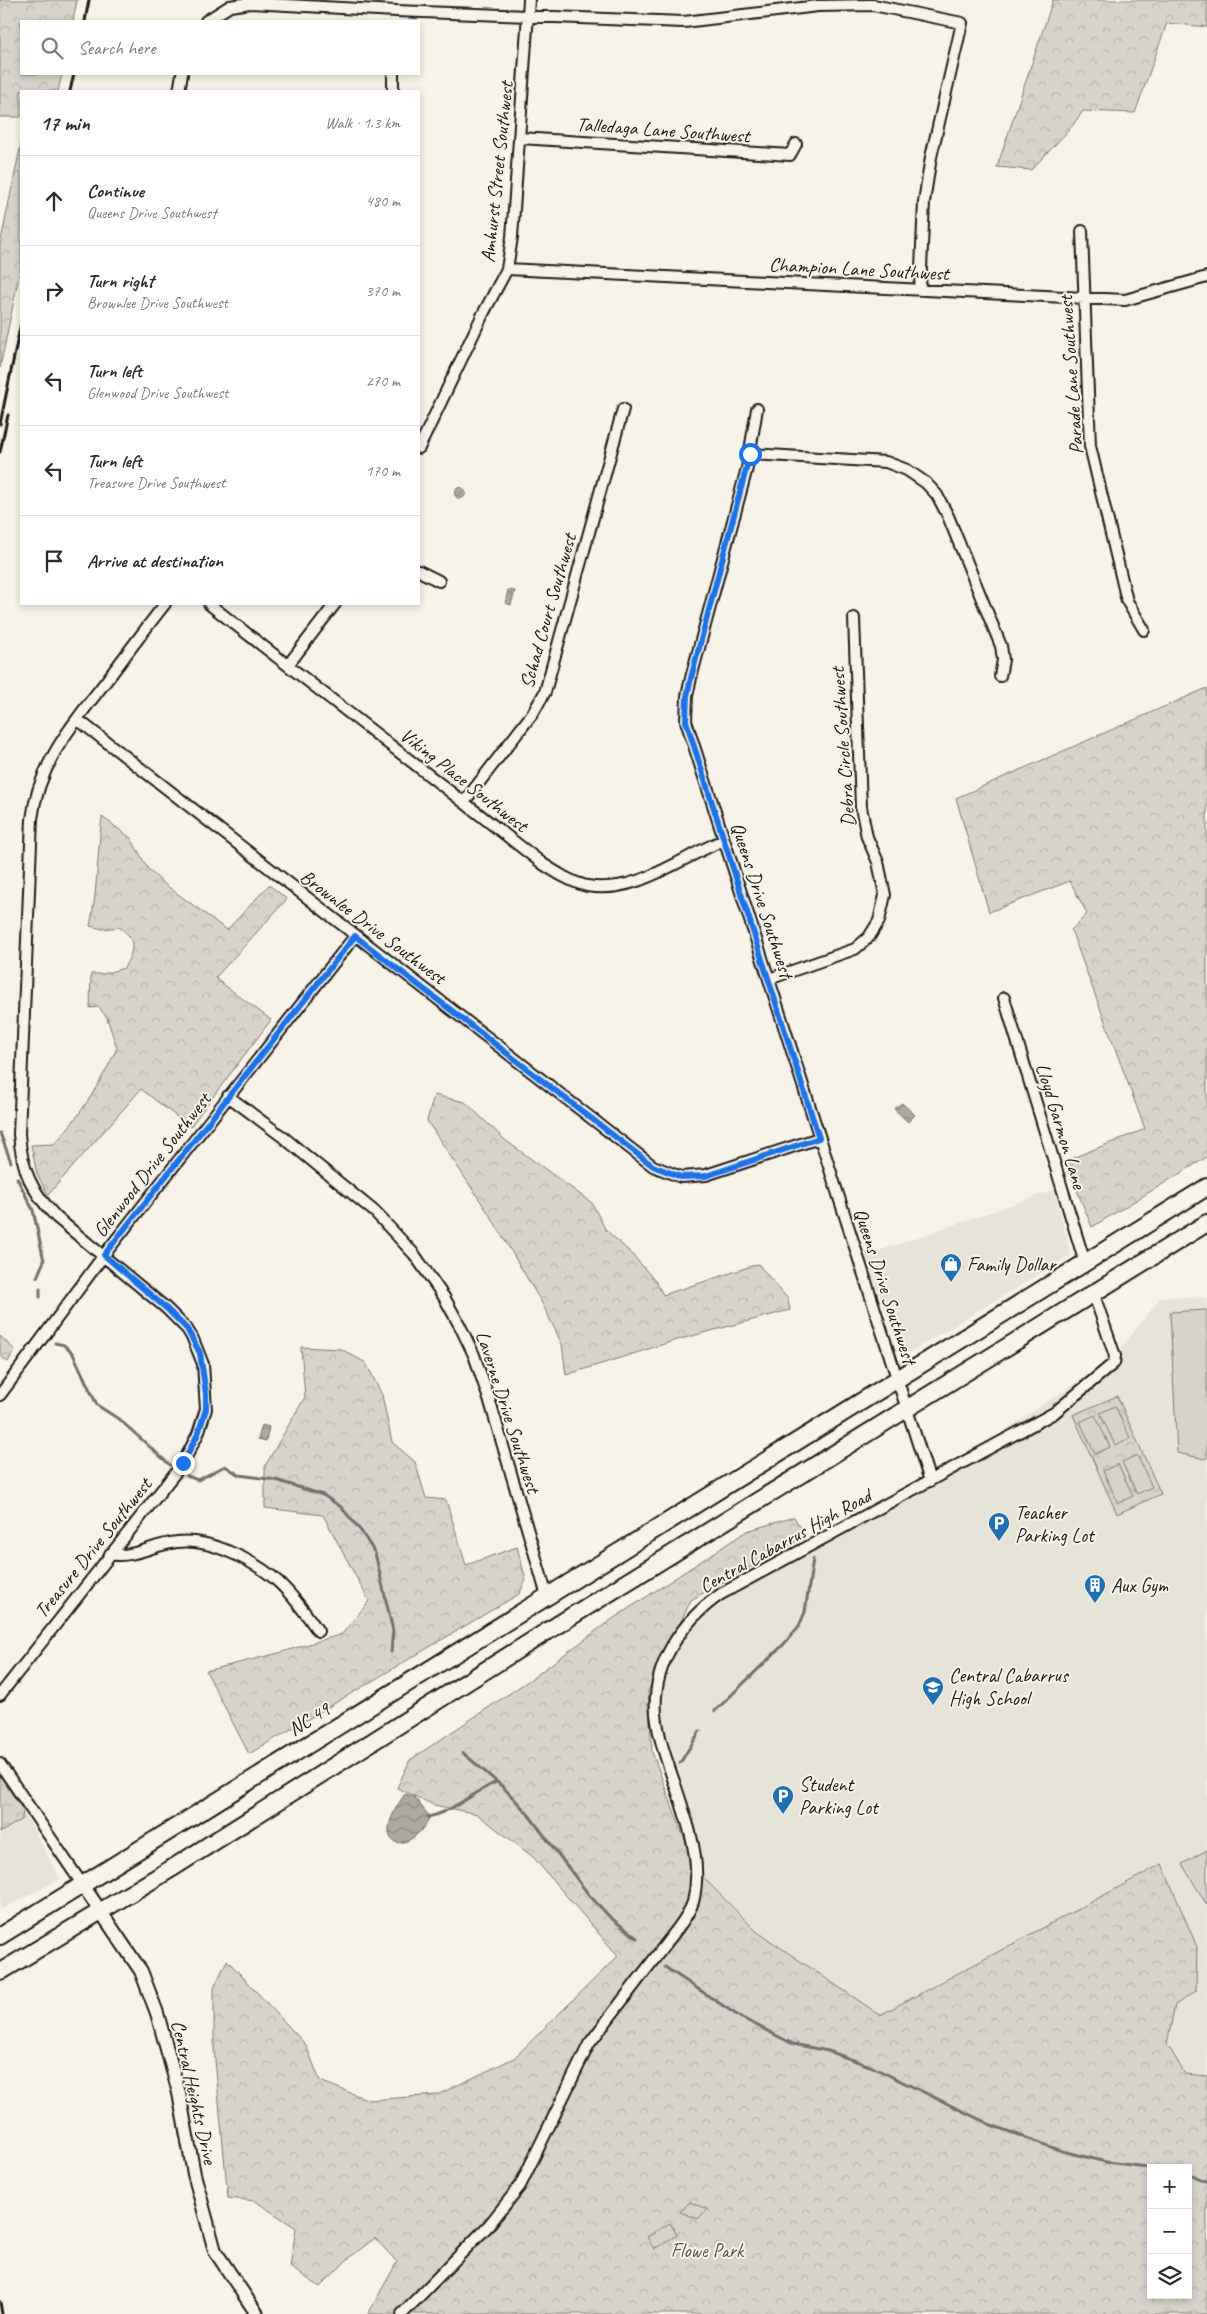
<!DOCTYPE html>
<meta charset="utf-8">
<style>
:root{--surface:#fff;--page:#f2f2f3;--text:#2b2b33;--muted:#7c7c81;--line:#e1e1e2}
body{margin:0;font-family:Caveat,sans-serif;background:var(--page);color:var(--text)}
.controls{position:absolute;right:15px;bottom:15px;display:grid;overflow:hidden;border-radius:0px;box-shadow:0 2px 8px #0003}
.controls button{width:45px;height:45px;display:grid;place-items:center;padding:0;border:0;border-bottom:1px solid var(--line);background:var(--surface);color:var(--text);font:25px sans-serif}
.stop{position:absolute;width:15px;height:15px;margin:-11px;border:4px solid #1a73e8;border-radius:50%;background:#fff}
.stop.end{background:#1a73e8;border-color:#fff;box-shadow:0 1px 5px #0008}
.list{margin:0;padding:0;list-style:none}
h2{display:flex;justify-content:space-between;align-items:center;height:65px;margin:0;padding:0 20px;font-size:21px}
h2 small{font-size:16px;font-weight:400;color:var(--muted)}
.list li{display:grid;grid-template-columns:32px 1fr auto;gap:15px;align-items:center;box-sizing:border-box;height:90px;padding:0 20px;border-top:1px solid var(--line)}
.list b{display:block;font-size:19px;white-space:nowrap}
.list p{margin:0;font-size:16px;white-space:nowrap;color:var(--muted)}
.list em{font-size:16px;font-style:normal;color:var(--muted)}
.icon{flex:none;width:28px;height:28px;fill:none;stroke:currentColor;stroke-width:2;stroke-linecap:round;stroke-linejoin:round}
.map{position:relative;flex:none;width:1207px;height:2314px;overflow:hidden}
.search{position:absolute;background:var(--surface);box-shadow:0 2px 8px #0003;left:20px;top:20px;width:400px;height:55px;display:flex;align-items:center;gap:12px;box-sizing:border-box;padding:0 18px;border-radius:0px;color:var(--muted);font-size:19px}
.panel{position:absolute;background:var(--surface);box-shadow:0 2px 8px #0003;left:20px;top:90px;width:400px;height:515px;border-radius:0px}
.map>svg:first-child{display:block}
</style>
<div class="map">
<svg width="1207" height="2314" viewBox="0 0 1207 2314">
<defs>
<pattern id="forest-crowns" width="20" height="18" patternUnits="userSpaceOnUse" patternTransform="scale(1.25)"><rect width="20" height="18" fill="#d7d3cb"/><path d="M2 6a3 3 0 1 1 6 0M12 15a3 3 0 1 1 6 0" fill="none" stroke="#b8b5ae"/></pattern>
<pattern id="water-waves" width="16" height="10" patternUnits="userSpaceOnUse" patternTransform="scale(1.25)"><rect width="16" height="10" fill="#aca9a2"/><path d="M0 5q4-4 8 0t8 0" fill="none" stroke="#8b8983"/></pattern>
</defs>
<rect width="100%" height="100%" fill="#f7f3e8"/>
<filter id="ink" filterUnits="userSpaceOnUse"><feTurbulence type="fractalNoise" baseFrequency=".02" numOctaves="2"/><feDisplacementMap in="SourceGraphic" scale="10" xChannelSelector="R" yChannelSelector="G"/><feConvolveMatrix kernelMatrix="1 2 1 2 8 2 1 2 1" color-interpolation-filters="sRGB"/></filter>
<g filter="url(#ink)">
<path fill="#e6e3d9" d="M1054,1190L1071,1255L903,1356L864,1256Z
M1161,1297L1207,1298V2076L1185,2074L1167,2044L1175,2005L1162,1865L880,2016L756,1931L696,1870L659,1731V1681L695,1614L930,1481L1115,1356Z
M23,1810L60,1879L0,1910V1833L22,1819Z"/>
<path fill="url(#forest-crowns)" stroke="#7a7874" fill-rule="evenodd" d="M0,0H77L73,21H21V74H62L58,91H21V117H0Z
M1053,0H1207V27L1167,23L1135,113L1083,111L1069,130L1031,170L997,167Z
M21,144V266L0,368V245Z
M1207,688V1157L1092,1227L1065,1161L1145,1129L1071,930L1087,914L1070,881L989,912L956,798Z
M102,817L131,838L148,869L163,883L227,930L269,885L287,899L215,978L271,1020L190,1127L141,1089L48,1195L37,1174L31,1145L54,1144C80,1117 101,1082 117,1048L107,1018L99,1007L90,1008L91,974H103L124,968C134,950 137,939 119,927L103,929L90,926C98,889 97,854 102,817Z
M434,1095L465,1102L505,1140L592,1203L605,1229L632,1254L656,1282L663,1295L758,1264L788,1299L790,1310L677,1340L566,1375L562,1344L543,1305L491,1217L427,1121Z
M0,1336L15,1350L8,1362L0,1356Z
M301,1347L341,1349L366,1363L382,1395L392,1442L415,1462L426,1498L446,1500L466,1565L517,1547L526,1580L519,1594L249,1754L206,1671L279,1653L342,1634L369,1601L323,1515L265,1508V1466L305,1397Z
M1117,1396L1161,1494L1117,1514L1073,1415Z
M794,1517L806,1536L691,1600L648,1691L652,1752L696,1870L756,1931L880,2015L1162,1864L1197,1947L1196,1991L1175,2005L1167,2044L1185,2074L1207,2076V2314H368L397,2262L375,2238L349,2258L320,2287L290,2267L296,2228L255,2201L228,2198L214,2049V1988L227,1960L306,2045L320,2081L369,2100L437,2095L514,2058L618,1956L533,1857L477,1814L434,1805L397,1788L410,1760L534,1677L608,1622L747,1531ZM1151,2168H1188V2295H1151Z
M0,1776L23,1810L22,1819L0,1833Z"/>
<path fill="#d7d3cb" stroke="#7a7874" d="M1207,1310V1458L1205,1459L1177,1453L1170,1312Z
M1115,1406L1130,1438L1115,1445L1100,1413Z
M1095,1415L1110,1447L1095,1454L1080,1422Z
M1137,1455L1152,1487L1137,1494L1122,1462Z
M1118,1464L1133,1496L1118,1503L1103,1471Z
M1207,1850V1905L1182,1864Z
M690,2202L707,2209L698,2219L680,2212Z
M670,2223L677,2235L654,2249L647,2237Z"/>
<path fill="url(#water-waves)" stroke="#72716c" d="M454.5 493a5.5 5.5 0 1 1 11 0a5.5 5.5 0 1 1-11 0Z
M508,590L515,591L511,605L505,603Z
M902,1103L915,1115L908,1122L894,1109Z
M262,1425L269,1427L266,1441L258,1439Z
M405,1794L414,1797L430,1817C407,1860 366,1847 405,1794Z"/>
<g fill="none" stroke-linecap="round" stroke-linejoin="round">
<path stroke="#72716c" stroke-width="3" d="M0,1133L11,1162
M17,1178L33,1210L44,1261L37,1277
M40,1289V1297
M55,1343L64,1345L73,1354L97,1405L120,1420L170,1465
M187,1476L198,1480L225,1466L239,1475L276,1480L323,1495L341,1507L361,1531L375,1553L393,1631L391,1652
M715,1711L784,1644L799,1626L805,1612L813,1559
M463,1753L504,1788L528,1814L589,1895L611,1918L637,1938
M680,1763L700,1731
M428,1817C452,1812 473,1793 496,1782
M665,1967L740,2017L793,2044L828,2051L870,2066L991,2125L1062,2151L1106,2162L1156,2168
M1188,2173L1207,2182"/>
<g stroke="#1c1c1c" stroke-width="14">
<path id="minor" d="M206,21L230,6L250,3L396,11L684,22L818,6L873,5L962,23L931,157L924,202L920,290
M179,91L182,74
M393,91V74
M520,138L790,155L796,144
M1082,231L1090,446L1127,601L1144,630
M507,269L1125,300L1207,277
M757,409L747,468L691,678L687,696L686,721L930,1481
M419,448L483,314L507,269L512,237L529,0
M750,454L886,462L907,470L926,483L937,495L948,516L1001,646L1003,660L1000,676
M419,571L439,581
M209,604L543,864C557,873 571,882 587,886C636,895 681,857 724,840
M288,665L335,604
M77,719L653,1166L681,1177L706,1175L819,1138
M464,802L533,713L545,692L623,409
M769,979L855,949L869,937L879,921L885,895L878,862L867,837L861,807L854,618
M1004,998L1085,1263
M228,1096L283,1137L375,1212L414,1254L444,1297L460,1326L474,1355L491,1405L547,1596
M0,1395L104,1255L355,936
M110,1554C133,1559 154,1544 177,1542C193,1540 210,1544 225,1550C272,1569 290,1590 318,1631
M0,1695L183,1463L198,1434L206,1409L203,1364L193,1339L187,1329L166,1308L56,1217C31,1190 22,1171 19,1134L32,819C39,762 73,724 107,680C126,655 145,629 165,604
M0,1764L82,1884
M402,2314L489,2225L520,2186L589,2044L678,1928C684,1920 690,1911 693,1902C701,1870 693,1839 683,1809C674,1778 659,1746 656,1714C652,1664 682,1621 721,1594L1054,1413L1114,1363L1115,1356L1094,1295"/>
</g>
<g stroke="#1c1c1c" stroke-width="16">
<path id="tertiary" d="M82,1884L141,1971L157,2013L179,2093L194,2174L215,2251L257,2314"/>
</g>
<g stroke="#1c1c1c" stroke-width="20">
<path id="trunk" d="M0,1936L1207,1187
M0,1972L174,1867L546,1632L1207,1223"/>
</g>
<use href="#minor" stroke="#f7f3e8" stroke-width="10"/>
<use href="#tertiary" stroke="#f7f3e8" stroke-width="12"/>
<use href="#trunk" stroke="#f7f3e8" stroke-width="16"/>
<path stroke="#1c1c1c" stroke-width="3" d="M85,21L89,0
M70,91L74,74
M0,424L21,323
M0,452L8,415
M0,2302L2,2314"/>
</g>
</g>
<g fill="none" stroke-linecap="round" stroke-linejoin="round" filter="url(#ink)">
<path stroke="#1a73e8" stroke-width="6" d="M183,1463L198,1434L206,1409V1394L200,1353L187,1329L166,1308L104,1255L355,936L653,1166L681,1177L706,1176L819,1138L686,721L687,696L691,678L750,454"/>
</g>
<defs>
<g id="shop-pin" transform="scale(1.125)"><path d="M0 17L-7.5 6A9.5 9.5 0 1 1 7.5 6Z" fill="#1f6fb2" stroke="#f7f3e8"/><path d="M-5-2.5h2.3a2.7 3.5 0 0 1 5.4 0H5L5.5 6h-11ZM-1.5-2.5h3a1.5 2.3 0 0 0-3 0Z" fill="#fff"/></g>
<g id="parking-pin" transform="scale(1.125)"><path d="M0 17L-7.5 6A9.5 9.5 0 1 1 7.5 6Z" fill="#1f6fb2" stroke="#f7f3e8"/><path d="M-3.5-5.5H1a3.5 3.5 0 0 1 0 7H-1V5.5H-3.5ZM-1-3.4V-.6H.8a1.4 1.4 0 0 0 0-2.8Z" fill="#fff"/></g>
<g id="building-pin" transform="scale(1.125)"><path d="M0 17L-7.5 6A9.5 9.5 0 1 1 7.5 6Z" fill="#1f6fb2" stroke="#f7f3e8"/><path d="M-4-6H4V6H1V3H-1V6H-4ZM-2.5-4.3h1.7v1.8h-1.7ZM.8-4.3h1.7v1.8H.8ZM-2.5-1h1.7V.8h-1.7ZM.8-1h1.7V.8H.8Z" fill="#fff"/></g>
<g id="school-pin" transform="scale(1.125)"><path d="M0 17L-7.5 6A9.5 9.5 0 1 1 7.5 6Z" fill="#1f6fb2" stroke="#f7f3e8"/><path d="M0-5L7-2L0 1L-7-2ZM-4 1L0 2.5L4 1V4Q0 6-4 4Z" fill="#fff"/></g>
</defs>
<g fill-rule="evenodd">
<use href="#shop-pin" x="951" y="1264"/>
<use href="#parking-pin" x="999" y="1523"/>
<use href="#building-pin" x="1095" y="1585"/>
<use href="#school-pin" x="933" y="1687"/>
<use href="#parking-pin" x="783" y="1796"/>
</g>
<g text-anchor="middle" dominant-baseline="central" stroke-width="4" stroke-linejoin="round" paint-order="stroke">
<g font-size="20" fill="#1c1c1c" stroke="#f7f3e8">
<text transform="translate(663 130) rotate(4)">Talledaga Lane Southwest</text>
<text transform="translate(497 172) rotate(-84)">Amhurst Street Southwest</text>
<text transform="translate(859 269) rotate(3)">Champion Lane Southwest</text>
<text transform="translate(1071 375) rotate(-94)">Parade Lane Southwest</text>
<text transform="translate(548 611) rotate(-74)">Schad Court Southwest</text>
<text transform="translate(843 747) rotate(-94)">Debra Circle Southwest</text>
<text transform="translate(464 780) rotate(38)">Viking Place Southwest</text>
<text transform="translate(762 900) rotate(72)">Queens Drive Southwest</text>
<text transform="translate(373 927) rotate(37)">Brownlee Drive Southwest</text>
<text transform="translate(1061 1126) rotate(73)">Lloyd Garmon Lane</text>
<text transform="translate(152 1165) rotate(-52)">Glenwood Drive Southwest</text>
<text transform="translate(885 1286) rotate(72)">Queens Drive Southwest</text>
<text transform="translate(508 1412) rotate(72)">Laverne Drive Southwest</text>
<text transform="translate(785 1541) rotate(-29)">Central Cabarrus High Road</text>
<text transform="translate(93 1548) rotate(-51)">Treasure Drive Southwest</text>
<text transform="translate(309 1719) rotate(-32)">NC 49</text>
<text transform="translate(194 2092) rotate(77)">Central Heights Drive</text>
</g>
<g font-size="20" fill="#1c1c1c" stroke="#f7f3e8" text-anchor="start">
<text x="967" y="1264">Family Dollar</text>
<text x="1015" y="1512">Teacher<tspan x="1015" dy="23">Parking Lot</tspan></text>
<text x="1111" y="1585">Aux Gym</text>
<text x="949" y="1675">Central Cabarrus<tspan x="949" dy="23">High School</tspan></text>
<text x="799" y="1784">Student<tspan x="799" dy="23">Parking Lot</tspan></text>
</g>
<g font-size="20" fill="#545351" stroke="#f7f3e8">
<text x="707" y="2250">Flowe Park</text>
</g>
</g>
</svg>
<div class="controls">
<button>+</button>
<button>−</button>
<button><svg class="icon" aria-label="layers" viewBox="0 0 24 24"><path d="M12 4l9 5-9 5-9-5zM3 14l9 5 9-5"/></svg></button>
</div>
<div class="stop" style="left:750px;top:454px"></div>
<div class="stop end" style="left:183px;top:1463px"></div>
<div class="search"><svg class="icon" aria-label="search" viewBox="0 0 24 24"><circle cx="10" cy="10" r="6"/><path d="M15 15l6 6"/></svg>Search here</div>
<section class="panel">
<h2>17 min<small>Walk · 1.3 km</small></h2>
<ul class="list">
<li><svg class="icon" aria-label="ahead" viewBox="0 0 24 24"><path d="M12 20V5M6 11l6-6 6 6"/></svg><div><b>Continue</b><p>Queens Drive Southwest</p></div><em>480 m</em></li>
<li><svg class="icon" aria-label="right" viewBox="0 0 24 24"><path d="M7 20v-9h11M14 6l5 5-5 5"/></svg><div><b>Turn right</b><p>Brownlee Drive Southwest</p></div><em>370 m</em></li>
<li><svg class="icon" aria-label="left" viewBox="0 0 24 24"><path d="M17 20v-9H6M10 6l-5 5 5 5"/></svg><div><b>Turn left</b><p>Glenwood Drive Southwest</p></div><em>270 m</em></li>
<li><svg class="icon" aria-label="left" viewBox="0 0 24 24"><path d="M17 20v-9H6M10 6l-5 5 5 5"/></svg><div><b>Turn left</b><p>Treasure Drive Southwest</p></div><em>170 m</em></li>
<li><svg class="icon" aria-label="arrive" viewBox="0 0 24 24"><path d="M6 21V4h12l-3 4 3 4H6"/></svg><div><b>Arrive at destination</b></div></li>
</ul>
</section>
</div>
